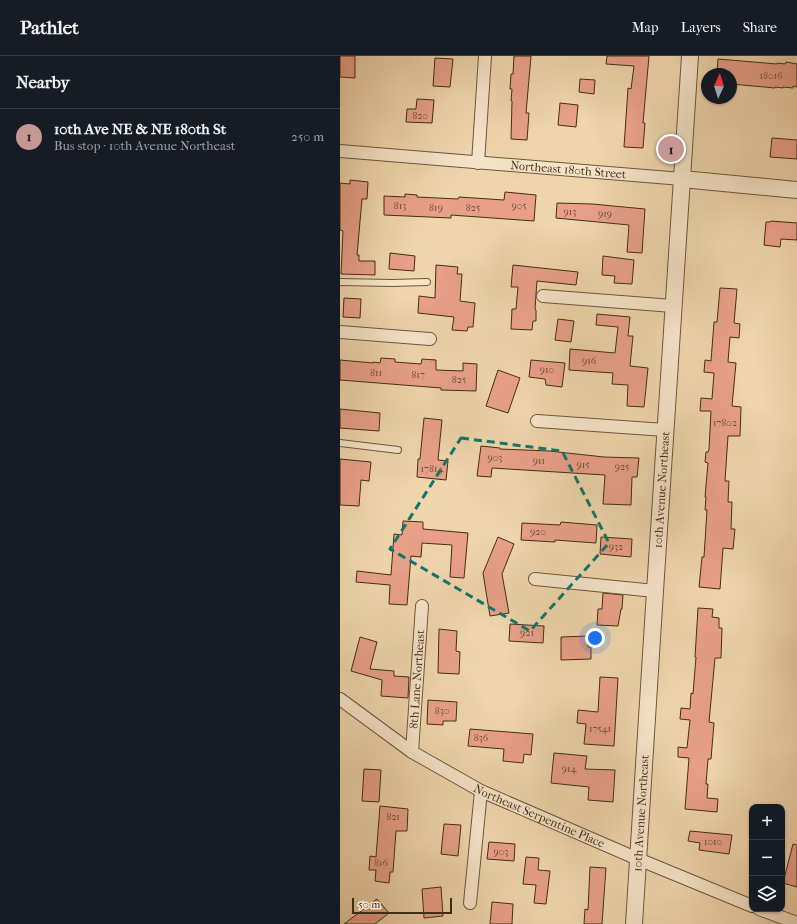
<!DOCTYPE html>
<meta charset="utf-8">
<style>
:root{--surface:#171b24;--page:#20242c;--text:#f1f3f6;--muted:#9ea1a6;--line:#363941;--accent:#c59692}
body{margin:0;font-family:"IM FELL French Canon",serif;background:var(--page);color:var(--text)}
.controls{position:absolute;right:12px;bottom:12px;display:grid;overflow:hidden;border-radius:8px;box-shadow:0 1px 3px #0004}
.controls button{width:36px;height:36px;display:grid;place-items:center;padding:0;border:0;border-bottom:1px solid var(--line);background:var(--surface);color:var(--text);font:20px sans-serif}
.compass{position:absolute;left:361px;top:12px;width:36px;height:36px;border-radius:50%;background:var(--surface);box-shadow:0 1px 3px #0004;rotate:4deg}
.scale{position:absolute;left:12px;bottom:10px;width:100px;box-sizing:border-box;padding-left:4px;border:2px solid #442d15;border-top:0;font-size:11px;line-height:14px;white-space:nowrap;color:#442d15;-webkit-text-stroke:3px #f5e4c9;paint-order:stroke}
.you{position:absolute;left:255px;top:582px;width:14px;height:14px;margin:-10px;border:3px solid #fff;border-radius:50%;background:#1a73e8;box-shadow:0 0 0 6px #1a73e833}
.badge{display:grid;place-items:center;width:26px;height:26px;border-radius:50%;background:var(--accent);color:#111;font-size:13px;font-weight:700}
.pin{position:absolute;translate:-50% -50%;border:2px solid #fff;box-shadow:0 1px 4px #0006}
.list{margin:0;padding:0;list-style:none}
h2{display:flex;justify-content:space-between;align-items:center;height:52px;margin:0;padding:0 16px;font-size:17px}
h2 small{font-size:13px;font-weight:400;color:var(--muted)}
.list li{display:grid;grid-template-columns:26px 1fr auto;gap:12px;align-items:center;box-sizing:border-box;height:56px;padding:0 16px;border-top:1px solid var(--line)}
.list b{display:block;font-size:15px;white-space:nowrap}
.list p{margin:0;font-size:13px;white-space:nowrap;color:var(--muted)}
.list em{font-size:13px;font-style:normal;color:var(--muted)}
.icon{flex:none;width:22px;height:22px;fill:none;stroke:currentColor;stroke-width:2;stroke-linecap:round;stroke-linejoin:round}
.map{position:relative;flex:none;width:457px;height:868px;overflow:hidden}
header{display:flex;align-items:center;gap:24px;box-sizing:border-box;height:56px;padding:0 20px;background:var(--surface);border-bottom:1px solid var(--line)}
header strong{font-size:19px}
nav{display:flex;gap:22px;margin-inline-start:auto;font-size:14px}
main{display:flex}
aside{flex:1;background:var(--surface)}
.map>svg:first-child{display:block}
</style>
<header>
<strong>Pathlet</strong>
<nav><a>Map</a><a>Layers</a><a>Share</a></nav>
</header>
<main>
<aside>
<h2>Nearby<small></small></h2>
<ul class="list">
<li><span class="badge">1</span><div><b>10th Ave NE &amp; NE 180th St</b><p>Bus stop · 10th Avenue Northeast</p></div><em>250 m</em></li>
</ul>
</aside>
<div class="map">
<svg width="457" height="868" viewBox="0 0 457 868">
<rect width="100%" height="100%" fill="#efd5ac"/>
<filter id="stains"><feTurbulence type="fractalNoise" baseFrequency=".005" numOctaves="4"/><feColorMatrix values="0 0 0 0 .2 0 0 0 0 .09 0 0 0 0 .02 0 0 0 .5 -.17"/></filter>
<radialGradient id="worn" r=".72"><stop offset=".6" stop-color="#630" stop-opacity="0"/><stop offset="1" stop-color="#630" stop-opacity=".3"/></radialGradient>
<path fill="#e8a089" stroke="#442d15" d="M0,0H15V22L0,21Z
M174,0H191L186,57H189L187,84L171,83L172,45H171L172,33H170L171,18H173Z
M267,0H309L303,67H305L303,92L284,91L288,32L291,33L294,10L266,8Z
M95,2L113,3L110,31L93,30Z
M378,3L437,8V7L445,8L446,6L457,8V31L453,30V32L443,31V32L435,31V32L391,28V18H377Z
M240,23L255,24L254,38L239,36Z
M77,43L94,44L92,67L66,66L67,53H76Z
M220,47L238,49L236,71L218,69Z
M432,82L457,84V103L430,101Z
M10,124L28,126L27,143H22L17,199H19V205H35V219L1,218L3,175L0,174V127L10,128Z
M165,136L196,139L194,165L111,159V162L44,159V140L65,141V138L77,139V141L118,143L119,141L164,144Z
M217,147L252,148L305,153L302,197L287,196L289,169L216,162Z
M431,165L457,167V184L441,183L440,191L424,189L426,166H430Z
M50,197L75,200L74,215L49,213Z
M263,200L294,204L292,228L274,227L275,220L262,219Z
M96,209L118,211L117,218H122L120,245L135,247L133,271H128L127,275L112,274L114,261L78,257L79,240L95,242Z
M173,209L238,216L236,229L197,225L195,253L196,254V265H193L192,274L171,273L172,253H176L178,231H171Z
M380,232L397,233L394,267L400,268L399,282L390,281L388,306L396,307L392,350L401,351L400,380H388L385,425H389L388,446H392L391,473H395L393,493L383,492L380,533L359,531L362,501H364L367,454H365L366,441H365L368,407L365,406L366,396H368L369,393L371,355H360L361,342L372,343L374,317L364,316L365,304L371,305L374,266H377Z
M4,242L21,243L20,262L3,261Z
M257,258L290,261L288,280H293L290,310L308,312L304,351L287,350L288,329L272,328L273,317L229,314L230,293L275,297L278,271L256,269Z
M218,263L234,265L231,286L215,284Z
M41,302L55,303V306L81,308L82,303L96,304V314L123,315V307L137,308L136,335L101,334V332L0,324V304L33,307V306L40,307Z
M191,304L225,307L222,331L206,329L205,323L189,321Z
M158,314L180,322L168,357L146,350Z
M0,353L40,357L39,375L0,372Z
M84,362L102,364L98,404L108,405L106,424L77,421L78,403H80Z
M141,390L160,392V393L209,395L264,401L299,402L297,421H292L291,449L263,448L265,419L152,412L151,421L137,420Z
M0,403L31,406L29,425L21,424L19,450L0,449Z
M63,465L83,466V473L128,477L124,522L110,521L112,489L82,487L81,501L71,500L67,549L49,548L50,529L16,526L17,515L51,519L54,478L62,479Z
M221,466L257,469L256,487L215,484V486L181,484L182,467L220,469Z
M158,481L174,488L162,518L169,557L150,560L143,517Z
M261,481L292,483L291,501L260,498Z
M263,537L283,539L282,553H281L278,570L257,569L258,553H262Z
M358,552L373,553L372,561L379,562V572H382L381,602H375L369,666L374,667L371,703H368L366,728H368L367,742L378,743L377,756L345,753L349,702L338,701V691L347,692L350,664L340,663L341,652L350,653L351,637L353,638L356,601H355Z
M170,568L204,570L203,587L169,585Z
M99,573L117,575L116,595L120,596L119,618L98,617Z
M247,580L248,591H251V603L221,604V581Z
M20,581L37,586L30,613L54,615V620L69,621L68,642L41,640L42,624L11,615Z
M260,621L278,622L274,690L244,688L246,668L237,667L238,654L258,656Z
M88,644L117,646L116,665H103V669L87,668Z
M130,673L193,678L191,699L184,698L183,707L163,705L164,693L128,690Z
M214,697L247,700L245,713L275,714L273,746L248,744L249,731L211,727Z
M24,713L41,714L39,746L22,745Z
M40,750L68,753L67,775H56L53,816H50L49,827L35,825L36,814H29L30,800L36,801Z
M104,768L121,769L118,800L101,798Z
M350,775L392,779L389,798L359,794L360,787L348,785Z
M149,786L175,788L174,805L147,803Z
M453,788L457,789V831L443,827Z
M186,801L199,802L198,814L210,815L206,848L194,847L196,829L183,828Z
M250,811L266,812L262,868H244L245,853L248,854Z
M101,831L103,860L84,862L82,833Z
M37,843L49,857L35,868H4Z
M152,846L173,848L172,868H150Z"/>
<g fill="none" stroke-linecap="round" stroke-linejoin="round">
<g stroke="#6f573b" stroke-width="8">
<path id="service" d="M0,226L52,227L87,226
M0,387L58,394"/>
</g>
<g stroke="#6f573b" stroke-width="14">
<g id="minor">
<path id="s1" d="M0,95L342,123"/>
<path d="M138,107L145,0"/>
<path d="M203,240L333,250"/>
<path d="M0,276L90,283"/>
<path d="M197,365L325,374"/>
<path d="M195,523L315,535"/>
<path id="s2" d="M0,643L72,696L141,735L298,803L412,850"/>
<path id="s3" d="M72,696L82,550"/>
<path d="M130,847L141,735"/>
<path d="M419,853L457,867"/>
</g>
</g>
<g stroke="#6f573b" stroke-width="18">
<g id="tertiary">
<path d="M342,123L457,134"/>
<path id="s4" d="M294,868L315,535L350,0"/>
</g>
</g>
<use href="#service" stroke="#f5e4c9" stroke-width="6"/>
<use href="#minor" stroke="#f5e4c9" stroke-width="12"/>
<use href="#tertiary" stroke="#f5e4c9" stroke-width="16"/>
</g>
<path fill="none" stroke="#0f766e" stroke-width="3" stroke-dasharray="8 5" stroke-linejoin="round" d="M121,382L222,395L269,487L190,575L50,493Z"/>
<g text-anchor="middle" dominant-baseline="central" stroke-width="4" stroke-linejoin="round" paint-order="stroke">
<g font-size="10" fill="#6d4a32">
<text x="431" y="20">18016</text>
<text x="80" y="60">820</text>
<text x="60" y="150">813</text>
<text x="179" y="150">905</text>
<text x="96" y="152">819</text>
<text x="133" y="152">825</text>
<text x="230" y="156">913</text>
<text x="265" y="158">919</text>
<text x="249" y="305">916</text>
<text x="207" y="314">910</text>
<text x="36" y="317">811</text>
<text x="78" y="319">817</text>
<text x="119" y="324">825</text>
<text x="385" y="367">17802</text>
<text x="155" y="402">903</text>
<text x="199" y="405">911</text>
<text x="243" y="409">915</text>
<text x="282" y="411">925</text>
<text x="92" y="413">17814</text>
<text x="198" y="476">920</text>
<text x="276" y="491">932</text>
<text x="187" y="577">921</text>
<text x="102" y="655">830</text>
<text x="260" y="673">17541</text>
<text x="141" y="682">836</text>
<text x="229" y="713">914</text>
<text x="53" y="761">821</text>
<text x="373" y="786">1010</text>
<text x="161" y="796">903</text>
<text x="41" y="807">816</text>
</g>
<g font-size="12" fill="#442d15" stroke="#f5e4c9">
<text stroke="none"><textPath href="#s1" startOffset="229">Northeast 180th Street</textPath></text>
<text stroke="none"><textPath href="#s4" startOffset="435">10th Avenue Northeast</textPath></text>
<text stroke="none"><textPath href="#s3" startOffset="73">8th Lane Northeast</textPath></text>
<text stroke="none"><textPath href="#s4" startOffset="111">10th Avenue Northeast</textPath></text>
<text stroke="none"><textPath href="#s2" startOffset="232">Northeast Serpentine Place</textPath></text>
</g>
</g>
<rect width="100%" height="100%" filter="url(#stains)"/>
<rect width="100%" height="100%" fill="url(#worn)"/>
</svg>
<div class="controls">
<button>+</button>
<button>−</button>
<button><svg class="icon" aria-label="layers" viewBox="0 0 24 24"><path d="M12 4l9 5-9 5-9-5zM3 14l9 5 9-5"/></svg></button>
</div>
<svg class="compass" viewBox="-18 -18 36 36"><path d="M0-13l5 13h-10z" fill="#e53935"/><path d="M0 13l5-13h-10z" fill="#9ea1a6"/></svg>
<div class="scale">50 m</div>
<div class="you"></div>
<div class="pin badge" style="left:331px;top:93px">1</div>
</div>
</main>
